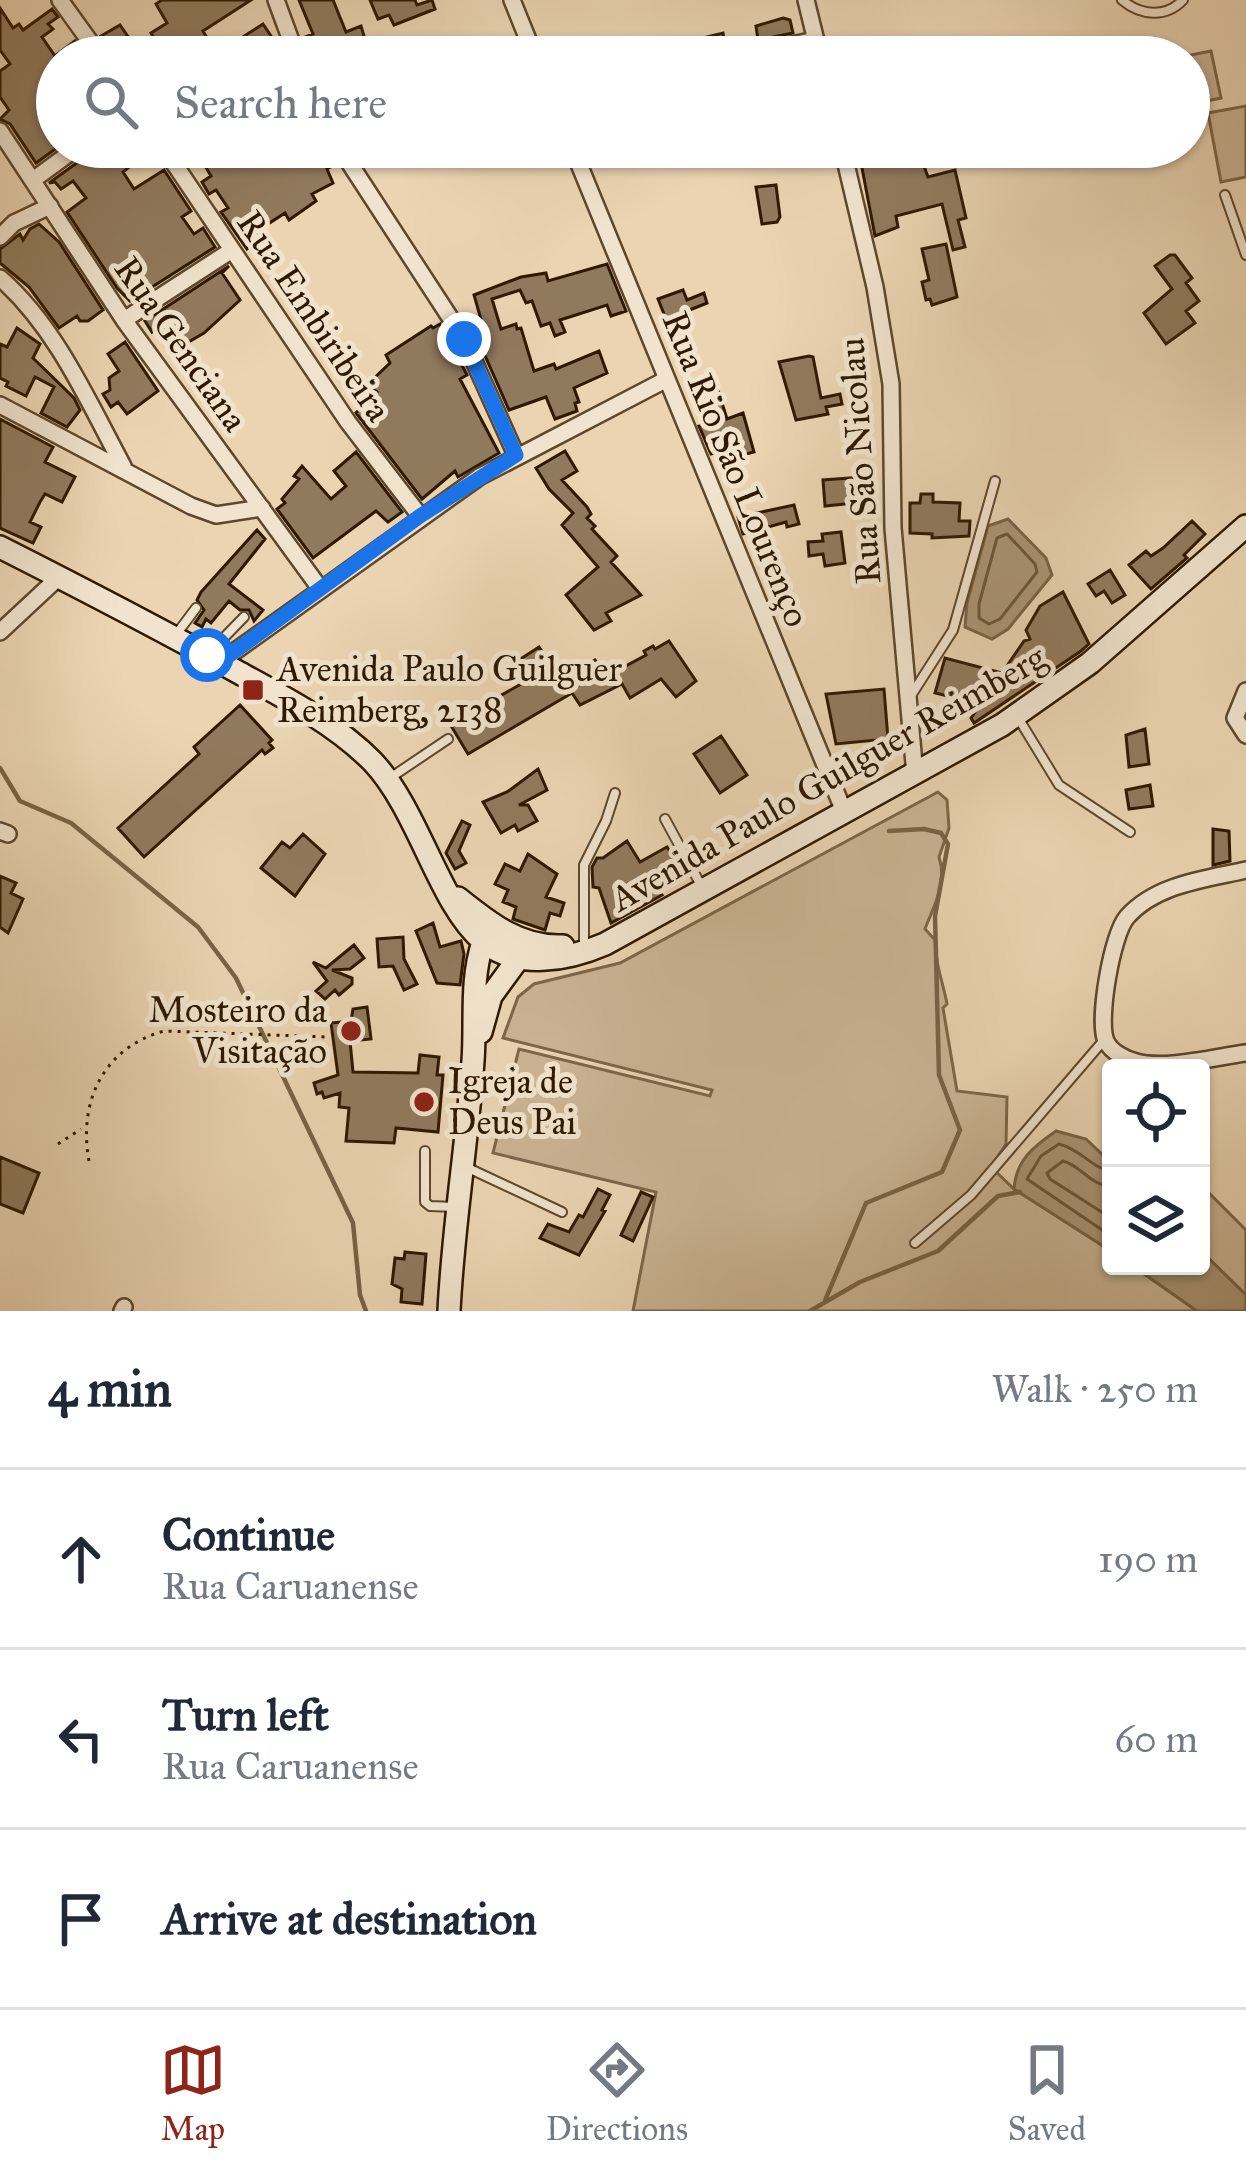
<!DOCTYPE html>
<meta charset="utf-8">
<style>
:root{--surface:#fff;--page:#f2f2f3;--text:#1f2937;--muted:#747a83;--line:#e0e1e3;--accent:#8f2418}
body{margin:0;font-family:"IM FELL Great Primer",serif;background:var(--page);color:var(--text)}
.controls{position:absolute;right:36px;bottom:36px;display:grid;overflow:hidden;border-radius:12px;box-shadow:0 3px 9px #0004}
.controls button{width:108px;height:108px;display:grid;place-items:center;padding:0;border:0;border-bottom:3px solid var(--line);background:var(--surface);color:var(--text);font:60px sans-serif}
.stop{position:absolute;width:36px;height:36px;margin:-27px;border:9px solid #1a73e8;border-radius:50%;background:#fff}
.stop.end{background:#1a73e8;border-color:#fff;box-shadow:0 3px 12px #0008}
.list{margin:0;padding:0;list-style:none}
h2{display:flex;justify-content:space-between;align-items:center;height:156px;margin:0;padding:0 48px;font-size:51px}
h2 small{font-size:39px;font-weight:400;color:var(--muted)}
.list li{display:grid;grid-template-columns:78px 1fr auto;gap:36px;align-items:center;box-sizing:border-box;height:180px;padding:0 48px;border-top:3px solid var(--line)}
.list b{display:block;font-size:45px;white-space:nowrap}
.list p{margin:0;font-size:39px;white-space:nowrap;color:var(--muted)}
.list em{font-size:39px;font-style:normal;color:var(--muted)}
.icon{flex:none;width:66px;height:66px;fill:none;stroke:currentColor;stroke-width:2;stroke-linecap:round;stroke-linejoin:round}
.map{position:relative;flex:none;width:1246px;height:1311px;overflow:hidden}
.search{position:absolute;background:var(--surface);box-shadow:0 3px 9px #0004;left:36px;right:36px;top:36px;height:132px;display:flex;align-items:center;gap:30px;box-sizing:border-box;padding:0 42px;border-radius:66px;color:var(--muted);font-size:45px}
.sheet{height:696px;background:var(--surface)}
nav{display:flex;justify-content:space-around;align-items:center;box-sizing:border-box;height:168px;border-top:3px solid var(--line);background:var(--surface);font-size:33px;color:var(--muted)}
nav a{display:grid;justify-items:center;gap:6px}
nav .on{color:var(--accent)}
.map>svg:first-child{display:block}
</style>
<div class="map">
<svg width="1246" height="1311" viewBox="0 0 1246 1311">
<rect width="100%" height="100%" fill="#ead4b2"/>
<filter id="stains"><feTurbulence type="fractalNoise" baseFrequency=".00167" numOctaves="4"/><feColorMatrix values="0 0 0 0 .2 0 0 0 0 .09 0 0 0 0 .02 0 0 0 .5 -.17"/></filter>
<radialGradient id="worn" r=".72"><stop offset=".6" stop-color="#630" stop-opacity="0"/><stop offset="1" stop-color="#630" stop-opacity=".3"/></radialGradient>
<path fill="#cab494" stroke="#7c664a" stroke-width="3" d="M1211,51L1221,98L1197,103L1186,56Z
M1246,106V177L1221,182L1208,113Z
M938,792L947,800L949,828L939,857C948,884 933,907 925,929L936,941C935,965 943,982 947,1004L943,1008L957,1091L1007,1097L1006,1144L991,1167L1014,1189L1111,1251V1266H1133L1197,1311H633L656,1192L493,1153L519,1049L710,1096L712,1090L503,1038L518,997L534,984L620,963Z
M1201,1185L1246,1230V1295L1201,1251Z"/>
<path fill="#aa9475" stroke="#786346" stroke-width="3" d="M1008,519L1046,558L1052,575L1008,629L992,639L965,627L967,603L988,526Z
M1056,1131L1086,1139L1111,1163V1251L1014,1189C1016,1160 1033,1147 1056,1131Z
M1201,1251L1246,1295V1311H1197L1133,1266H1201Z"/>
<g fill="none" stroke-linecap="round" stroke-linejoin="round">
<path stroke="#6c563a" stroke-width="3" d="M1007,534L1035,564L1037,572L1000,619L989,624L979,618V604L997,538Z
M1111,1171C1093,1169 1082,1150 1059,1144L1041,1156L1027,1179L1111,1236
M1111,1186C1089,1185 1082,1166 1063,1161L1047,1173L1050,1179L1111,1218"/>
<path stroke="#786346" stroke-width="4.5" d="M0,768L20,801L71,823L198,927L236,978L353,1223L360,1295L366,1311
M824,1303L866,1203L942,1172L960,1130L939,1075L935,916L948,844L941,833L924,829L889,831
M810,1311L860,1282L938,1251L998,1196L1020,1192"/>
</g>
<path fill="#907a5d" stroke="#2e1900" stroke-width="3" d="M162,0H251L203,31L218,57H166L151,33L167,23L156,4Z
M299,0H333L346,32L361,26L367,46L334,57H309L303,38L313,34Z
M370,0H415L417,5L432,0L435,9L394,25L389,15L378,19Z
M0,8L13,28L19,24L23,30L52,9L58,17L48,24L53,29L42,37L55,56L75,41L86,57H56L58,147L36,163L10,124L0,119L9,110L0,97V71L10,64L0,50Z
M783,18L790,20L793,33L758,40L756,26Z
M263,24L273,39L244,57L235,42Z
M120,25L129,38L119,44L128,57H113L101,36Z
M723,33L725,46L655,57L654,50Z
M90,147H139L144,155L123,172L134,189L164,170L191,211L182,217L194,234L203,228L215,247L130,301L117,288L67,212L86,198L73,181L61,189L55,182L49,183L85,157Z
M194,147H225L233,161L258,147H327L336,164L327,169L333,183L312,194L316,201L289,220L285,213L262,228L268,237L247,249L221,212L228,208L216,190L209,194L202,182L211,176Z
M858,147H917L928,177L955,170L966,218L958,220L965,247L953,250L942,204L896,216L898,227L875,236Z
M776,185L780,217L777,222L762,224L756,187Z
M39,224L59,242L103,310L88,321H80L77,316L59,328L29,287L0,263V249L20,234L23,240L30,229Z
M946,244L957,297L932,305L930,299L926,300L922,282L929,280L922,249Z
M1170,255H1175L1192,278L1186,283L1199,301L1186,311L1195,323L1166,344L1144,313L1172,289L1155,266Z
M607,264L626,311L611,316L607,305L560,320L565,332L555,336L550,323L541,326L532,301L526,303L520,290L492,299L501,329L516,324L517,329L521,328L534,371L554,364L556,369L599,351L607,373L574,388L579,402L575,403L577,411L555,419L546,397L509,410L475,333L484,330L474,295L521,277L546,273L548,281Z
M229,266L222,273L240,300L204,333L178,348L162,325L152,332L145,321Z
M683,290L687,300L704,293L707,303L677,315L681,325L670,329L658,299Z
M440,324L467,375L460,379L499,453L458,477L455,471L422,499L356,413L377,392L368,384L390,363L386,355L431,326L433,328Z
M17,328L40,344L33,358L74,398L80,410L67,427L41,413L54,387L35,377L26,396L6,386L8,382L0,378V344L7,347Z
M125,342L158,391L127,414L118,402L111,407L103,394L110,390L109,378L119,371L108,354Z
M809,356L813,357L821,398L840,394L842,404L826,407L828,414L796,420L779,362Z
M718,390L727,419L743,413L754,452L731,458L729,449L711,454L699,426L708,424L700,395Z
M0,419L53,447L45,462L75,477L62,502L45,494L40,502L30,522L41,527L33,543L0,528Z
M565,451L577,471L562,480L587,507L591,514L587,518L595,526L592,529L617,556L611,562L641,595L606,613L611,621L594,630L566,595L598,567L562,525L573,513L549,489L536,468Z
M356,452L402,512L388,522L376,511L313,558L277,509L285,503L282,499L299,479L294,476L302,466L331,499L346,486L334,471Z
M863,477L865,502L825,506L823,480Z
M921,494H933V502L960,503L959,521H970L969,536L932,538V534L910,533V503H920Z
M794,505L799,524L787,527L786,522L743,534L738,517Z
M1192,521L1205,534L1184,555L1187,558L1151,589L1129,565L1146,551L1151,556L1163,548Z
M257,530L265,539L229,584L263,610L254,621L249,610H240L229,601L211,623L206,619L202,627L195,623L204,610L197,600L201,592Z
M841,532L845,563L825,566L823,554L809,556L808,542L823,541L822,534Z
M1110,570L1125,595L1112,603L1104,591L1096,596L1088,584Z
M1063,592L1089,644L1081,651L974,723L971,718L981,704L935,693L945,658L1002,673L1024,641L1030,639L1026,630L1040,606Z
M669,641L696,681L676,697L661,679L630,698L622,684L580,705L572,693L468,754L450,724L530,679L519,660L539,647L571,691L587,679L590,674L585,666L595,660L607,676L646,655L644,651L653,646L655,649Z
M884,689L888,739L836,744L826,694Z
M240,705L272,740L269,743L273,748L265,754L262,750L144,857L118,828L199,754L194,747Z
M1145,729L1149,764L1129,767L1126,735Z
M721,736L747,775L720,793L694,754Z
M538,769L547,790L519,805H528L537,821L518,831L515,825L501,833L483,802L507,792Z
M1150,785L1153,806L1129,809L1126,790Z
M462,821L470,825L459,851L466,863L455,869L446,853Z
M1213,829L1229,831L1230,861L1213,865Z
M303,834L325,854L295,896L261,868L282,842L290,848Z
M627,841L640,862L667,847L686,876L658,890L662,895L611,923L599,888L593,887L592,867L597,858H603Z
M528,854L557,874L546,897L564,903L560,916L550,913L545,930L513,919L516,907L503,902L508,890L495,884L505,864L520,871Z
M0,876L16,883L11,893L23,899L8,933L0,927Z
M433,923L440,947L461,941L464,954L460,985L437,983L416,931Z
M403,937L404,959L417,984L404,990L393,966L379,967L377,939Z
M354,945L364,958L350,969L332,970L352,978V984L339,995L335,990L325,999L316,991L327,981L313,962L326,968Z
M367,1007L371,1039L350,1041L353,1072L418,1073L420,1055L439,1057L437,1075H443L438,1132L396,1128L394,1143L346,1141L349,1108L339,1107L340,1093L324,1098L322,1092L317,1094L314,1083L338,1075L331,1023L351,1021L353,1009Z
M0,1157L39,1173L23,1213L0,1204Z
M598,1189L610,1195L602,1210L605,1211L579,1255L540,1238L548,1224L569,1232L579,1215L583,1217Z
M641,1192L653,1197L633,1241L621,1235Z
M405,1252L426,1254L422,1304L401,1302L402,1289L392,1284L395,1258L404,1259Z"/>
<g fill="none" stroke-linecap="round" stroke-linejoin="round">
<g stroke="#5d482c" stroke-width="12">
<path id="lane" d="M1122,0C1141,16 1166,18 1183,0
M1225,195L1246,255
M175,636L196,608
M208,654L244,617
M912,694L953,630L995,481
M1017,716L1059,785L1130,832
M390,778L448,739
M665,819L703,889
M584,944V865L606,821L615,793
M425,1151V1202L430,1206L455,1207
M466,1167L562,1212
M915,1243L971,1195L1104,1040"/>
</g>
<g stroke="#5d482c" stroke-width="20">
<path id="street" d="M60,0L101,57
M276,0L297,57
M512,0L535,57
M806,0L820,57
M736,57L815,40
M0,131L124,320L319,587
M163,147L348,422L420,516
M339,147L464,339L516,455
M572,147L845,814
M842,147L875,287L891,384L893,528L915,775
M33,180L78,147
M0,237L14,223L50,206
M0,278C56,327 88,401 123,466
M124,320L232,250
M0,405L191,506L216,515L262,508
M0,632L59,577
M220,662L479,477L667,379
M1246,691L1235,718L1246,735
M0,831L8,834
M1246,870C1206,879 1156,884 1127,917C1112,934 1097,1021 1106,1041C1111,1052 1125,1059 1136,1062C1164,1070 1216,1057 1246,1053
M122,1311L124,1307"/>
</g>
<g stroke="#2e1900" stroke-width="26">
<path id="secondary" d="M0,547C79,587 158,628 236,671C282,696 336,724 373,762C419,811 439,904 483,941C517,970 568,960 605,944L1002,725L1090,663L1246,526
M458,898C489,923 520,948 563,946
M481,1032L491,996L518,959L517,947
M449,1311C453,1227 467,1145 473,1061C476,1021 470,981 483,942L504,932"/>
</g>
<path stroke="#2e1900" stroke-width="3" stroke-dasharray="3 6" stroke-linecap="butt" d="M58,1144L81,1129
M89,1161C78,1102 103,1048 164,1031L327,1037"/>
<use href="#lane" stroke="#f1e3cd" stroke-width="8"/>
<use href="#street" stroke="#f1e3cd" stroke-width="15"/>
<use href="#secondary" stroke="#f1e3cd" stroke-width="21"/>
</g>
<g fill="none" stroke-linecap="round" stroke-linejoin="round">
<path stroke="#1a73e8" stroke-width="15" d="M207,655L220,662L420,516L516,455L464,339"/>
</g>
<g fill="#8f2418" stroke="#f1e3cd" stroke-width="4.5">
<rect x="241" y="678" width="24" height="24" rx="6"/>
<circle cx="351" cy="1031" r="12"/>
<circle cx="424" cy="1102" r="12"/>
</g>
<g text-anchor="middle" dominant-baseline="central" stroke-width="10" stroke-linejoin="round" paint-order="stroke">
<g font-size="36" fill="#2e1900" stroke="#f1e3cd">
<text transform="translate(314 316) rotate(56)">Rua Embiribeira</text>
<text transform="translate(181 344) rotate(55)">Rua Genciana</text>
<text transform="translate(860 461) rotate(-94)">Rua São Nicolau</text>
<text transform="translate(736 469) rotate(68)">Rua Rio São Lourenço</text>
<text transform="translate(828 778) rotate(-30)">Avenida Paulo Guilguer Reimberg</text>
</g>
<g font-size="36" fill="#2e1900" stroke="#f1e3cd" text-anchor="start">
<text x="277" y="669">Avenida Paulo Guilguer<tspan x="277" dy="41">Reimberg, 2138</tspan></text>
<text x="327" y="1010" text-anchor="end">Mosteiro da<tspan x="327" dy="41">Visitação</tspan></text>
<text x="448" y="1081">Igreja de<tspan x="448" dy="41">Deus Pai</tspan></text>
</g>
</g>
<rect width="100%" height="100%" filter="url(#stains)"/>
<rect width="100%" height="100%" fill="url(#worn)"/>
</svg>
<div class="controls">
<button><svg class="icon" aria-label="locate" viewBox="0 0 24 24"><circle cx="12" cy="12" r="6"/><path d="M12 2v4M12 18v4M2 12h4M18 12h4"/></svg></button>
<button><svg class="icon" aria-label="layers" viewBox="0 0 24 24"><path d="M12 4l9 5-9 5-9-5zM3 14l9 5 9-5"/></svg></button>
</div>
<div class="stop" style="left:207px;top:655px"></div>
<div class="stop end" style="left:464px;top:339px"></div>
<div class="search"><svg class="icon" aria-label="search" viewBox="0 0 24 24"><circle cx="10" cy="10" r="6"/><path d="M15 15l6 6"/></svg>Search here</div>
</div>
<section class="sheet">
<h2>4 min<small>Walk · 250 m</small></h2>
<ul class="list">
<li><svg class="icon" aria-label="ahead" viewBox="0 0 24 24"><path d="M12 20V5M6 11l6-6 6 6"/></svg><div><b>Continue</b><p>Rua Caruanense</p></div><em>190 m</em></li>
<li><svg class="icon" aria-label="left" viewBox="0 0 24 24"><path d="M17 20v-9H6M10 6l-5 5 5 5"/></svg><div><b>Turn left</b><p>Rua Caruanense</p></div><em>60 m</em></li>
<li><svg class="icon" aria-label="arrive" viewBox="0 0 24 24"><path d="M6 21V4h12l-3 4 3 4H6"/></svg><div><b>Arrive at destination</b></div></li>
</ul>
</section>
<nav>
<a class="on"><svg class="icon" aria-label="map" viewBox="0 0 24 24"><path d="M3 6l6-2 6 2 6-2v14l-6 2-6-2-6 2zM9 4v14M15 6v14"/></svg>Map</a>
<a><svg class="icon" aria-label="directions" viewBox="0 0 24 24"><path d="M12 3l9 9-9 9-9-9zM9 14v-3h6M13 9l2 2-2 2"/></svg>Directions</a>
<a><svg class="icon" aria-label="saved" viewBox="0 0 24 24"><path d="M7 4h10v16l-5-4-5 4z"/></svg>Saved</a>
</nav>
